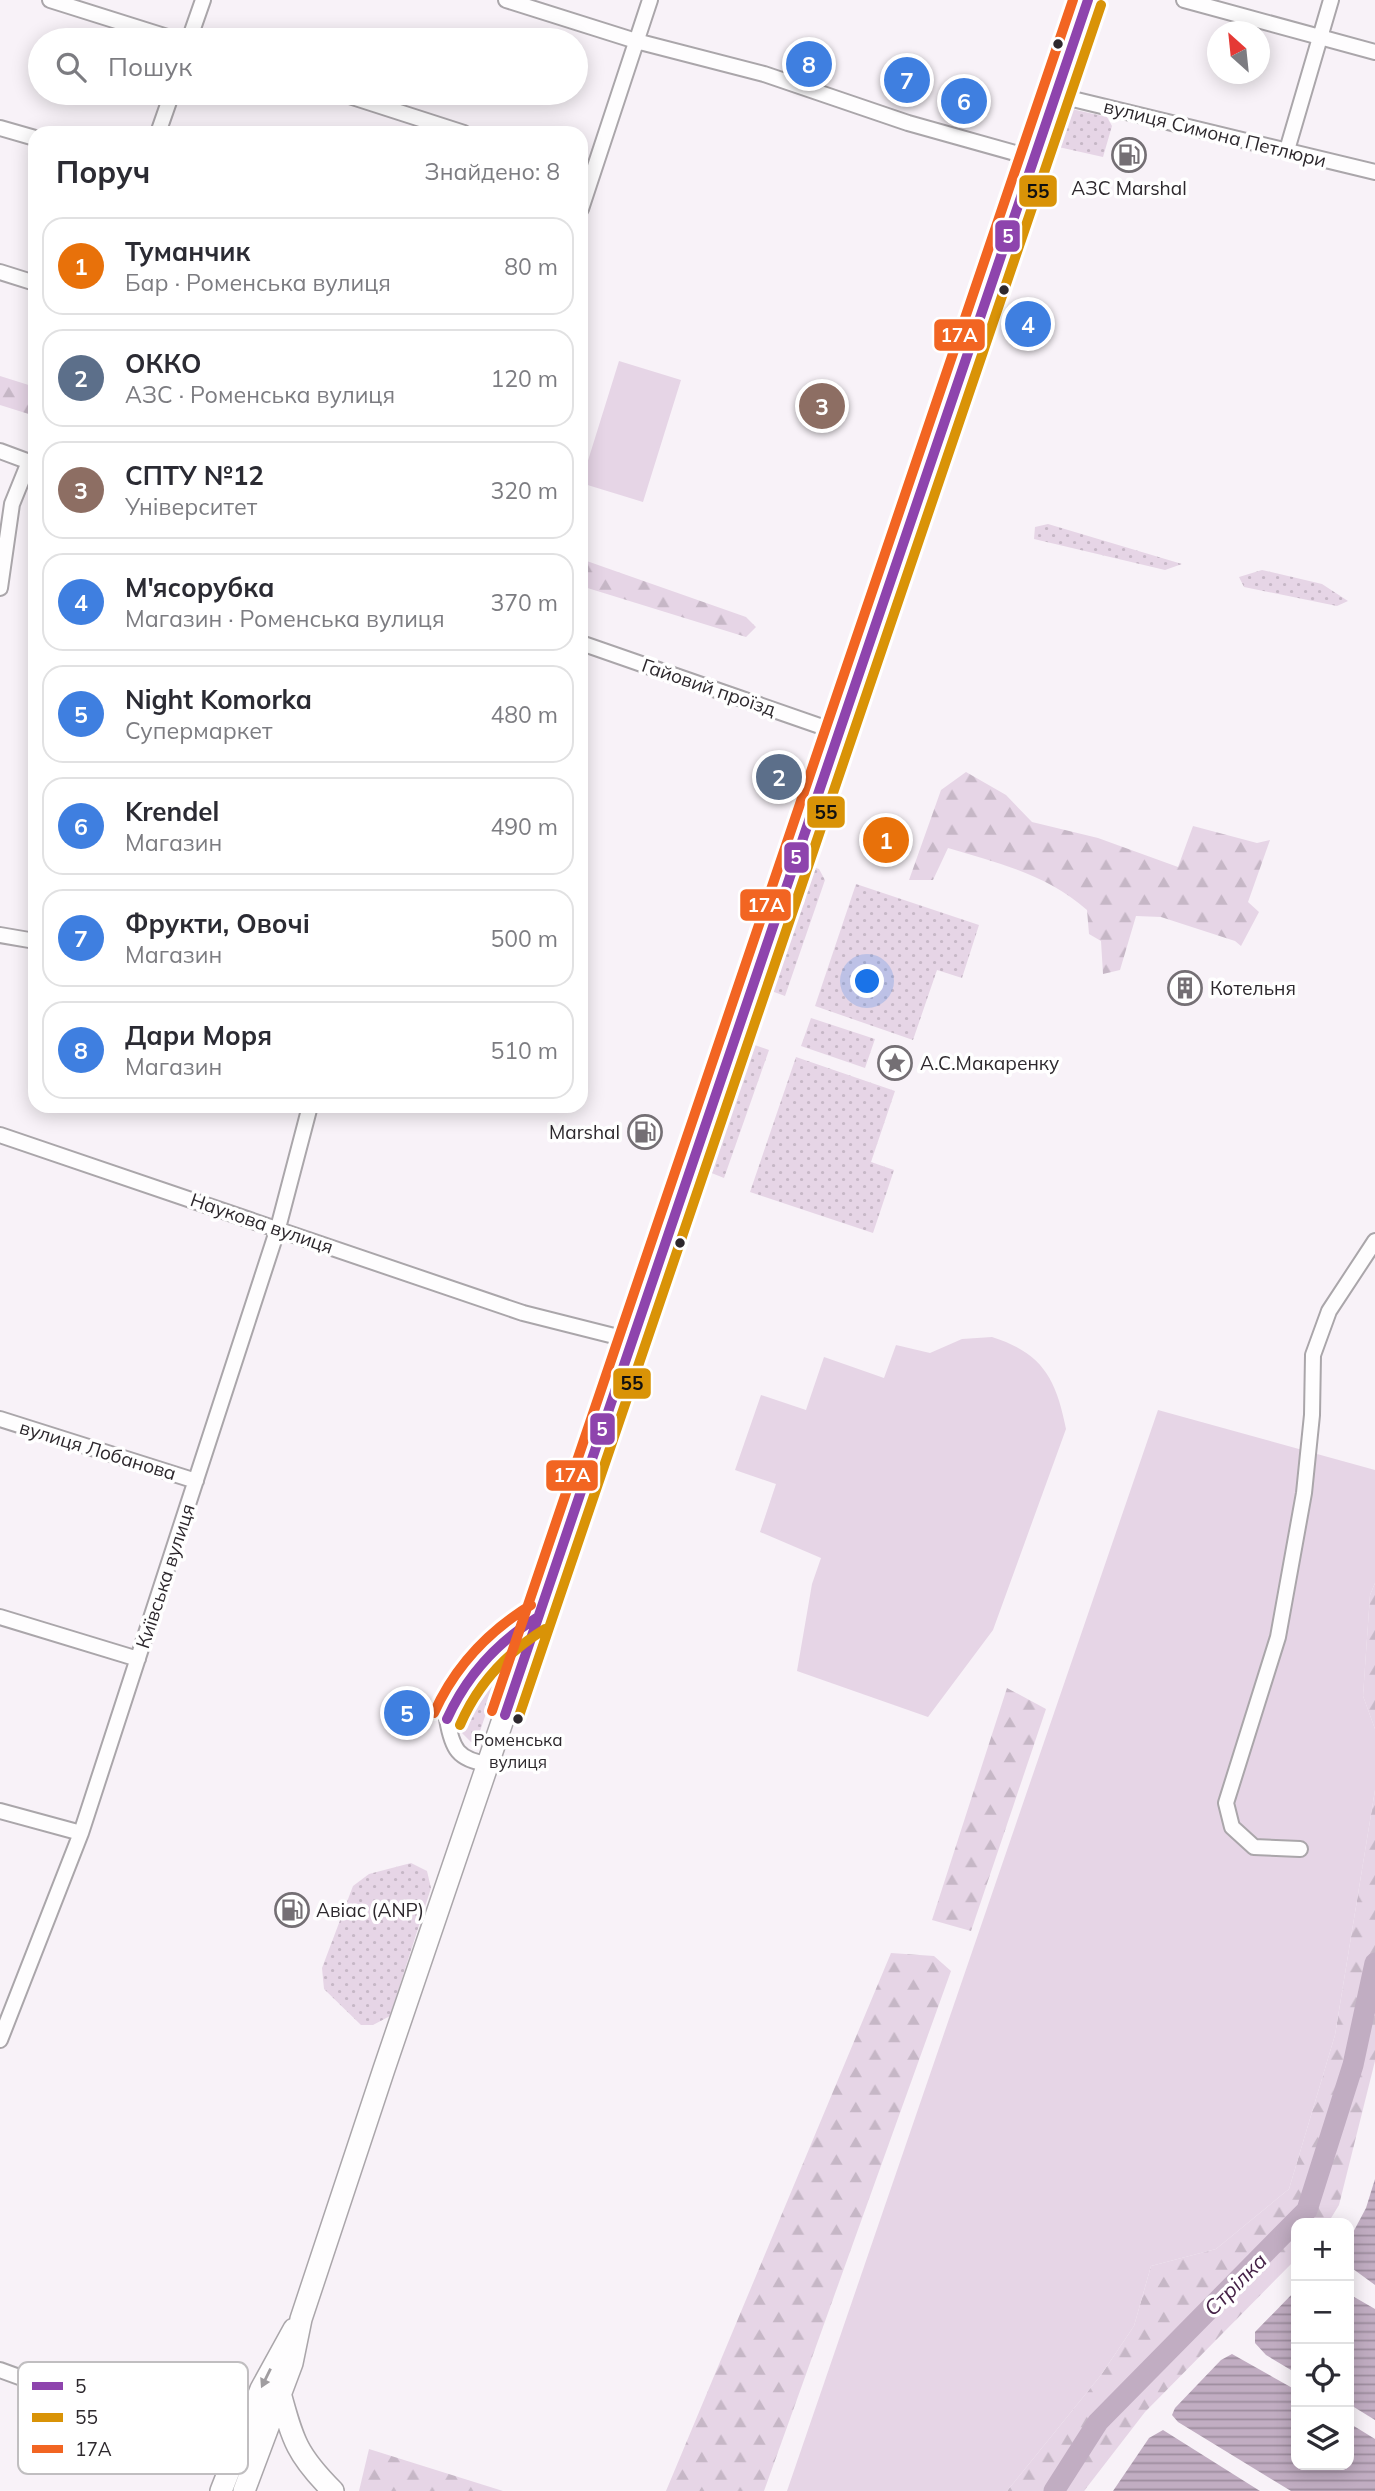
<!DOCTYPE html>
<html lang="uk">
<meta charset="utf-8">
<style>
:root{--surface:#fff;--page:#f2f2f3;--text:#2b2b33;--muted:#7c7c81;--line:#e1e1e2;--accent:#0b8043}
body{margin:0;font-family:Mulish,sans-serif;background:var(--page);color:var(--text)}
.controls{position:absolute;right:21px;bottom:21px;display:grid;overflow:hidden;border-radius:14px;box-shadow:0 4px 18px #0003}
.controls button{width:63px;height:63px;display:grid;place-items:center;padding:0;border:0;border-bottom:2px solid var(--line);background:var(--surface);color:var(--text);font:35px sans-serif}
.compass{position:absolute;left:1207px;top:21px;width:63px;height:63px;border-radius:50%;background:var(--surface);box-shadow:0 4px 18px #0003;rotate:333deg}
.you{position:absolute;left:868px;top:982px;width:24px;height:24px;margin:-18px;border:5px solid #fff;border-radius:50%;background:#1a73e8;box-shadow:0 0 0 10px #1a73e833}
.badge{display:grid;place-items:center;width:46px;height:46px;border-radius:50%;background:var(--accent);color:#fff;font-size:23px;font-weight:700}
.pin{position:absolute;translate:-50% -50%;border:4px solid #fff;box-shadow:0 2px 7px #0006}
.list{margin:0;padding:0;list-style:none}
h2{display:flex;justify-content:space-between;align-items:center;height:91px;margin:0;padding:0 28px;font-size:30px}
h2 small{font-size:23px;font-weight:400;color:var(--muted)}
.list li{display:grid;grid-template-columns:46px 1fr auto;gap:21px;align-items:center;box-sizing:border-box;height:98px;margin:0 14px 14px;padding:0 14px;border:2px solid var(--line);border-radius:21px}
.list b{display:block;font-size:26px;white-space:nowrap}
.list p{margin:0;font-size:23px;white-space:nowrap;color:var(--muted)}
.list em{font-size:23px;font-style:normal;color:var(--muted)}
.icon{flex:none;width:38px;height:38px;fill:none;stroke:currentColor;stroke-width:2;stroke-linecap:round;stroke-linejoin:round}
.map{position:relative;flex:none;width:1375px;height:2491px;overflow:hidden}
.search{position:absolute;background:var(--surface);box-shadow:0 4px 18px #0003;left:28px;top:28px;width:560px;height:77px;display:flex;align-items:center;gap:18px;box-sizing:border-box;padding:0 24px;border-radius:38px;color:var(--muted);font-size:26px}
.panel{position:absolute;background:var(--surface);box-shadow:0 4px 18px #0003;left:28px;top:126px;width:560px;height:987px;border-radius:21px}
.map>svg:first-child{display:block}
</style>
<div class="map">
<svg width="1375" height="2491" viewBox="0 0 1375 2491">
<defs>
<pattern id="grass-dots" width="8" height="8" patternUnits="userSpaceOnUse" patternTransform="scale(1.75)"><rect width="8" height="8" fill="#e6d5e6"/><path d="M2 2h.1M6 6h.1" fill="none" stroke="#c6b7c6" stroke-width="1.8" stroke-linecap="round"/></pattern>
<pattern id="forest-firs" width="22" height="20" patternUnits="userSpaceOnUse" patternTransform="scale(1.75)"><rect width="22" height="20" fill="#e6d5e6"/><path d="M5 1l3.5 6h-7zM16 11l3.5 6h-7z" fill="#c6b7c6"/></pattern>
<pattern id="water-rules" width="6" height="5" patternUnits="userSpaceOnUse" patternTransform="scale(1.75)"><rect width="6" height="5" fill="#c1adc2"/><path d="M0 2.5h6" fill="none" stroke="#9d8d9e"/></pattern>
</defs>
<rect width="100%" height="100%" fill="#f8f2f8"/>
<path fill="url(#grass-dots)" d="M1067,108L1107,117L1112,126L1103,157L1054,146Z
M1048,524L1182,564L1165,570L1034,539L1035,527Z
M1262,570L1322,584L1348,601L1337,606L1244,587L1239,577Z
M813,867L819,869L825,880L785,996L766,989C771,972 792,912 804,904L811,872L808,868Z
M856,884L979,925L962,978L937,970L913,1040L815,1006Z
M811,1018L875,1039L865,1068L801,1046Z
M749,1043L769,1050L724,1178L704,1170Z
M796,1057L895,1091L871,1162L894,1170L873,1233L750,1192Z
M500,1661L503,1663L476,1743L471,1742L459,1730L462,1709Z
M411,1863L427,1871L431,1888L390,2016L373,2025H361L324,1989L322,1968L353,1886L369,1874Z"/>
<path fill="url(#forest-firs)" d="M0,376L35,387V416L0,405Z
M581,559L746,617L756,627L746,637L581,586Z
M966,772L1006,795L1032,822L1098,838L1178,867L1193,826L1257,843L1270,840L1248,902L1259,912L1241,946L1235,941L1161,917L1136,916L1120,970L1103,974L1101,941L1089,934L1087,910C1047,874 998,863 948,848L933,880H909L941,790Z
M1375,1583V1729L1363,1696L1370,1595Z
M1007,1688L1046,1709L971,1931L932,1920Z
M1375,1790V2061L1339,2205L1328,2223H1296V2259L1145,2412L1084,2491H1007L1101,2375L1134,2326L1151,2266L1216,2249L1289,2189L1335,2035Z
M891,1953L934,1956L951,1971L764,2491H666Z
M369,2449L503,2491H359Z"/>
<path fill="#e6d5e6" d="M619,361L681,380L643,502L581,483Z
M992,1337C1042,1353 1056,1378 1066,1429L993,1630L928,1717L797,1671L812,1584L821,1558L760,1532L776,1484L735,1470L761,1395L806,1410L824,1357L884,1378L896,1345L930,1353L962,1339Z
M1158,1410L1375,1470V1583L1370,1595L1363,1696L1375,1729V1790L1335,2035L1289,2189L1216,2249L1151,2266L1134,2326L1101,2375L1007,2491H787Z"/>
<path fill="url(#water-rules)" d="M1375,2179V2285L1349,2266V2240L1366,2208Z
M1296,2290V2373L1266,2355L1255,2343V2332Z
M1349,2294L1375,2309V2420L1349,2404Z
M1232,2354L1296,2390V2465H1349V2423L1375,2439V2491H1291L1178,2422L1172,2415L1175,2408L1221,2360Z
M1163,2430L1260,2491H1113L1149,2438Z"/>
<g fill="none" stroke-linecap="round" stroke-linejoin="round">
<path stroke="#c1adc2" stroke-width="21" d="M1054,2491L1098,2422L1307,2210L1353,2065L1375,1963"/>
<g stroke="#aaa6aa" stroke-width="18">
<path id="street" d="M50,0L177,40
M506,0L636,41L764,74L908,123L1033,158
M1184,0L1375,52
M189,40L203,0
M340,93L464,133
M1056,95L1375,172
M0,128L35,138
M158,133L172,93
M1287,150L1331,0
M581,209L650,0
M0,272L35,283
M0,451L35,464
M0,588L12,504L29,462
M581,643L837,732
M0,935L35,941
M0,1135L523,1313L634,1341
M0,1419L196,1481
M0,1617L138,1659
M488,1764C458,1760 452,1749 447,1719C464,1675 498,1639 538,1617
M0,1811L81,1833
M1300,1849L1254,1847L1232,1827L1226,1803L1278,1637L1304,1493L1312,1415L1313,1355L1329,1311L1375,1241
M0,2040L81,1833L278,1228L310,1106
M0,2370L107,2409L142,2407"/>
</g>
<g stroke="#aaa6aa" stroke-width="24">
<path id="primary" d="M280,2393C293,2441 297,2455 333,2491
M221,2491L261,2389L294,2329
M244,2491L292,2363L301,2319L384,2069L1088,0"/>
</g>
<use href="#street" stroke="#fefdfe" stroke-width="14"/>
<use href="#primary" stroke="#fefdfe" stroke-width="21"/>
<g stroke="#fff" stroke-width="16">
<path id="bus-1" d="M505,1715L1088,0
M447,1719C467,1675 497,1642 538,1617"/>
</g>
<g stroke="#fff" stroke-width="16">
<path id="bus-2" d="M518,1719L1101,5
M460,1725C478,1683 506,1653 545,1629"/>
</g>
<g stroke="#fff" stroke-width="16">
<path id="bus-3" d="M492,1711L1073,0
M434,1713C455,1666 487,1632 531,1605"/>
</g>
<use href="#bus-1" stroke="#8e44ad" stroke-width="10"/>
<use href="#bus-2" stroke="#d99307" stroke-width="10"/>
<use href="#bus-3" stroke="#f26522" stroke-width="10"/>
</g>
<defs><path id="oneway-solid" d="M-6-.8H1V-3.2L6.5 0L1 3.2V.8H-6Z" transform="scale(1.75)"/></defs>
<use fill="#a09da0" href="#oneway-solid" transform="translate(266 2378) rotate(116)"/>
<defs>
<g id="fuel-ring" transform="scale(1.75)"><circle r="9.5" fill="#fff" stroke="#746f74" stroke-width="1.5"/><path d="M-5.5-6h7V0h2V4h1.3V-2.5L3-4.5l.8-.8L6-3V5H2.5V1h-1V6h-7ZM-4.2-4.7v3.2H.2V-4.7Z" fill="#746f74"/></g>
<g id="building-ring" transform="scale(1.75)"><circle r="9.5" fill="#fff" stroke="#746f74" stroke-width="1.5"/><path d="M-4-6H4V6H1V3H-1V6H-4ZM-2.5-4.3h1.7v1.8h-1.7ZM.8-4.3h1.7v1.8H.8ZM-2.5-1h1.7V.8h-1.7ZM.8-1h1.7V.8H.8Z" fill="#746f74"/></g>
<g id="sight-ring" transform="scale(1.75)"><circle r="9.5" fill="#fff" stroke="#746f74" stroke-width="1.5"/><path d="M0-6L1.8-2.2L6-1.7L2.9 1.2L3.7 5.4L0 3.3L-3.7 5.4L-2.9 1.2L-6-1.7L-1.8-2.2Z" fill="#746f74"/></g>
</defs>
<g fill-rule="evenodd">
<use href="#fuel-ring" x="1129" y="155"/>
<use href="#building-ring" x="1185" y="988"/>
<use href="#sight-ring" x="895" y="1063"/>
<use href="#fuel-ring" x="645" y="1132"/>
<use href="#fuel-ring" x="292" y="1910"/>
</g>
<g fill="#2d282d" stroke="#fff" stroke-width="2.5">
<circle cx="1058" cy="44" r="6"/>
<circle cx="1004" cy="290" r="6"/>
<circle cx="680" cy="1243" r="6"/>
<circle cx="518" cy="1719" r="6"/>
</g>
<g text-anchor="middle" dominant-baseline="central" stroke-width="7" stroke-linejoin="round" paint-order="stroke">
<g font-size="17" fill="#2d282d" stroke="#fff">
<text x="518" y="1739">Роменська<tspan x="518" dy="22">вулиця</tspan></text>
</g>
<g font-size="19" fill="#2d282d" stroke="#fff">
<text transform="translate(1215 133) rotate(14)">вулиця Симона Петлюри</text>
<text transform="translate(709 687) rotate(19)">Гайовий проїзд</text>
<text transform="translate(262 1223) rotate(19)">Наукова вулиця</text>
<text transform="translate(98 1450) rotate(17)">вулиця Лобанова</text>
<text transform="translate(165 1576) rotate(-72)">Київська вулиця</text>
</g>
<g font-size="19" fill="#2d282d" stroke="#fff" text-anchor="start">
<text x="1129" y="188" text-anchor="middle">АЗС Marshal</text>
<text x="1210" y="988">Котельня</text>
<text x="920" y="1063">А.С.Макаренку</text>
<text x="620" y="1132" text-anchor="end">Marshal</text>
<text x="316" y="1910">Авіас (ANP)</text>
</g>
<g font-size="21" font-style="italic" fill="#452247" stroke="#fff">
<text transform="translate(1235 2284) rotate(-45)">Стрілка</text>
</g>
</g>
<rect x="18" y="2362" width="230" height="112" rx="10" fill="#fff" stroke="#c0bec0" stroke-width="2"/>
<rect x="32" y="2382" width="31" height="8" fill="#8e44ad"/>
<rect x="32" y="2413" width="31" height="9" fill="#d99307"/>
<rect x="32" y="2445" width="31" height="8" fill="#f26522"/>
<g font-size="19" fill="#2d282d">
<text x="75" y="2393">5</text>
<text x="75" y="2424">55</text>
<text x="75" y="2456">17А</text>
</g>
<g stroke="#fff" stroke-width="2.5">
<rect x="1018" y="174" width="40" height="34" rx="7" fill="#d99307"/>
<rect x="994" y="219" width="27" height="34" rx="7" fill="#8e44ad"/>
<rect x="933" y="318" width="53" height="34" rx="7" fill="#f26522"/>
<rect x="806" y="795" width="40" height="34" rx="7" fill="#d99307"/>
<rect x="783" y="841" width="27" height="33" rx="7" fill="#8e44ad"/>
<rect x="739" y="888" width="53" height="34" rx="7" fill="#f26522"/>
<rect x="612" y="1367" width="40" height="33" rx="7" fill="#d99307"/>
<rect x="589" y="1412" width="27" height="34" rx="7" fill="#8e44ad"/>
<rect x="545" y="1459" width="54" height="33" rx="7" fill="#f26522"/>
</g>
<g font-size="19" text-anchor="middle" font-weight="bold" fill="#fff">
<text x="1008" y="243">5</text>
<text x="959" y="342">17А</text>
<text x="796" y="864">5</text>
<text x="766" y="912">17А</text>
<text x="602" y="1436">5</text>
<text x="572" y="1482">17А</text>
</g>
<g font-size="19" text-anchor="middle" font-weight="bold" fill="#111">
<text x="1038" y="198">55</text>
<text x="826" y="819">55</text>
<text x="632" y="1390">55</text>
</g>
</svg>
<div class="controls">
<button>+</button>
<button>−</button>
<button><svg class="icon" aria-label="locate" viewBox="0 0 24 24"><circle cx="12" cy="12" r="6"/><path d="M12 2v4M12 18v4M2 12h4M18 12h4"/></svg></button>
<button><svg class="icon" aria-label="layers" viewBox="0 0 24 24"><path d="M12 4l9 5-9 5-9-5zM3 14l9 5 9-5"/></svg></button>
</div>
<svg class="compass" viewBox="-18 -18 36 36"><path d="M0-13l5 13h-10z" fill="#e53935"/><path d="M0 13l5-13h-10z" fill="#7c7c81"/></svg>
<div class="you"></div>
<div class="pin badge" style="left:886px;top:840px;background:#e8710a">1</div>
<div class="pin badge" style="left:779px;top:777px;background:#5c6f8a">2</div>
<div class="pin badge" style="left:822px;top:406px;background:#8d6e63">3</div>
<div class="pin badge" style="left:1028px;top:324px;background:#3f7fe0">4</div>
<div class="pin badge" style="left:407px;top:1713px;background:#3f7fe0">5</div>
<div class="pin badge" style="left:964px;top:101px;background:#3f7fe0">6</div>
<div class="pin badge" style="left:907px;top:80px;background:#3f7fe0">7</div>
<div class="pin badge" style="left:809px;top:64px;background:#3f7fe0">8</div>
<div class="search"><svg class="icon" aria-label="search" viewBox="0 0 24 24"><circle cx="10" cy="10" r="6"/><path d="M15 15l6 6"/></svg>Пошук</div>
<section class="panel">
<h2>Поруч<small>Знайдено: 8</small></h2>
<ul class="list">
<li><span class="badge" style="background:#e8710a">1</span><div><b>Туманчик</b><p>Бар · Роменська вулиця</p></div><em>80 m</em></li>
<li><span class="badge" style="background:#5c6f8a">2</span><div><b>ОККО</b><p>АЗС · Роменська вулиця</p></div><em>120 m</em></li>
<li><span class="badge" style="background:#8d6e63">3</span><div><b>СПТУ №12</b><p>Університет</p></div><em>320 m</em></li>
<li><span class="badge" style="background:#3f7fe0">4</span><div><b>М'ясорубка</b><p>Магазин · Роменська вулиця</p></div><em>370 m</em></li>
<li><span class="badge" style="background:#3f7fe0">5</span><div><b>Night Komorka</b><p>Супермаркет</p></div><em>480 m</em></li>
<li><span class="badge" style="background:#3f7fe0">6</span><div><b>Krendel</b><p>Магазин</p></div><em>490 m</em></li>
<li><span class="badge" style="background:#3f7fe0">7</span><div><b>Фрукти, Овочі</b><p>Магазин</p></div><em>500 m</em></li>
<li><span class="badge" style="background:#3f7fe0">8</span><div><b>Дари Моря</b><p>Магазин</p></div><em>510 m</em></li>
</ul>
</section>
</div>
